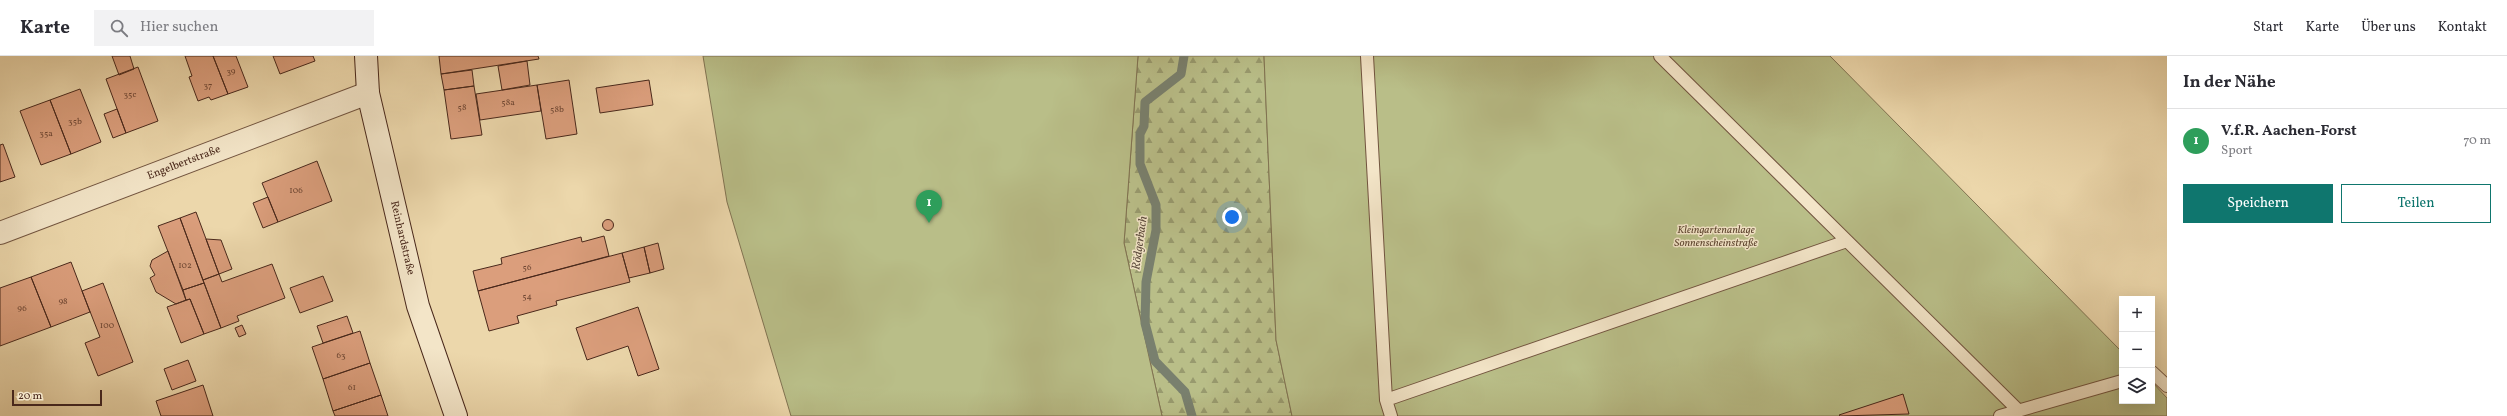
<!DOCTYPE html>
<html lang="de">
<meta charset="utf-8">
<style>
:root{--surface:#fff;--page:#f2f2f3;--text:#2b2b33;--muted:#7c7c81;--line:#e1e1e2;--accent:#0f766e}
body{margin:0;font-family:Vollkorn,serif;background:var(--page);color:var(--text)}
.controls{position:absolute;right:12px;bottom:12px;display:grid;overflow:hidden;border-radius:0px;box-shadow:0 4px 16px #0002}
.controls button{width:36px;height:36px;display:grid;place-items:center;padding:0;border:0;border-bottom:1px solid var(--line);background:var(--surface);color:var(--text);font:20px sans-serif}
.scale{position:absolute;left:12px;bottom:10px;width:90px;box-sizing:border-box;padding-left:4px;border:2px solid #49281b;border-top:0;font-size:11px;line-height:14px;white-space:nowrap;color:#49281b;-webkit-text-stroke:3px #f3e5c8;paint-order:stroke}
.you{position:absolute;left:1232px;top:161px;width:14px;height:14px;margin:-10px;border:3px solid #fff;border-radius:50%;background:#1a73e8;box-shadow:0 0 0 6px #1a73e833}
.badge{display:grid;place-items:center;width:26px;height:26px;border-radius:50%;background:var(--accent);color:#fff;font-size:13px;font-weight:700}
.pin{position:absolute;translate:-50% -33px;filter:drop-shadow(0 1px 2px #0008)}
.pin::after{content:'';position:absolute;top:21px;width:14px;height:12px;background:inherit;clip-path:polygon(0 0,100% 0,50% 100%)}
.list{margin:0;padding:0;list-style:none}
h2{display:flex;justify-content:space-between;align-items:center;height:52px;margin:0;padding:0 16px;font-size:17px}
h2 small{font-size:13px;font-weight:400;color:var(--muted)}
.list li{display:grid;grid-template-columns:26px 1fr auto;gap:12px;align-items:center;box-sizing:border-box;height:64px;padding:0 16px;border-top:1px solid var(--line)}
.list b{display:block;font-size:15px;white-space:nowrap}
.list p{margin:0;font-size:13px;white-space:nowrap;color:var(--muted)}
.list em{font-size:13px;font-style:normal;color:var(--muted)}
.actions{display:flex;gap:8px;padding:12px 16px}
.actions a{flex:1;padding:9px 0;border:1px solid var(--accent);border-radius:0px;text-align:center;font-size:14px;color:var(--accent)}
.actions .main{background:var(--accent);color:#fff}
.icon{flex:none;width:22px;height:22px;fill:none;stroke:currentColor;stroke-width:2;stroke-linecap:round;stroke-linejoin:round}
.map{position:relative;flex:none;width:2167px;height:360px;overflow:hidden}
header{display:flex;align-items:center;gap:24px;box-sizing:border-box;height:56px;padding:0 20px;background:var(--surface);border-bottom:1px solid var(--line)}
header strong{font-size:19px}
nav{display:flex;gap:22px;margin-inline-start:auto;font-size:14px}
.search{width:280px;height:36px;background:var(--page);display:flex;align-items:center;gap:10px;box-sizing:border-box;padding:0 14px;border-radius:0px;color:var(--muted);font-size:15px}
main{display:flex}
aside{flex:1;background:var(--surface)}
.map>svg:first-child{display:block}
</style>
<header>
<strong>Karte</strong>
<div class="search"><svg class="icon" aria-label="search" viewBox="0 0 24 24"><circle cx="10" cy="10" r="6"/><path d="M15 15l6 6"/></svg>Hier suchen</div>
<nav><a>Start</a><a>Karte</a><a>Über uns</a><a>Kontakt</a></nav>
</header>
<main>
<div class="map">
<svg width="2167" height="360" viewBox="0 0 2167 360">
<defs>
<pattern id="forest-firs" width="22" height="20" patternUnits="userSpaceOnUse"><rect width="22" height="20" fill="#b9be88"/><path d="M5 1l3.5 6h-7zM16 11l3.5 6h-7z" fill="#989a6e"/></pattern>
</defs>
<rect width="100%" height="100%" fill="#ecd7ab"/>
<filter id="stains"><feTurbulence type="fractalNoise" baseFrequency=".005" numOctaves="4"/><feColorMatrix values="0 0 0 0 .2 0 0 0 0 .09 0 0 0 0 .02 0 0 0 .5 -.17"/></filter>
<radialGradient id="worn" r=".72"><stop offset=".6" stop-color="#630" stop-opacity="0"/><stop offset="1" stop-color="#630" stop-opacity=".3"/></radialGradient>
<path fill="url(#forest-firs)" stroke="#817352" d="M1138,0H1264L1276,284L1292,360H1162L1124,187Z"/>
<path fill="#b9be88" stroke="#817352" d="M703,0H1138L1124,187L1162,360H791L727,146Z
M1264,0H1830L2122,296V345H2152V326L2167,342V360H1292L1276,284Z"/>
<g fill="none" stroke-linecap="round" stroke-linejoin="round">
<path stroke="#79806e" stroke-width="9" d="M1184,0L1181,18L1145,46L1144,70L1140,78V108L1156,149V174L1146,226L1145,267L1155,305L1185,336L1192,360"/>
</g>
<path fill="#db9e7c" stroke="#49281b" d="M112,0H130L134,13L119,19Z
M185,0H213L228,38L211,44L209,41L198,45L189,21L192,20Z
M213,0H236L248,31L228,38Z
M273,0H313L315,5L280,18Z
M439,0H538L539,3L441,18Z
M527,5L530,29L502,34L498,10Z
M138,11L158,65L126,77L106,23Z
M472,14L474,30L444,34L441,18Z
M569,24L577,78L546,83L537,29Z
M649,24L653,49L600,57L596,32Z
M537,29L541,55L480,64L476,38Z
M474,30L482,79L451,83L444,34Z
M80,33L101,86L71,98L50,44Z
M50,44L71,98L41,109L20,55Z
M117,53L126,77L113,82L104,58Z
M3,88L15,121L0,126V89Z
M317,105L332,145L278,166L262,127Z
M268,141L278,166L263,172L253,147Z
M196,156L219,218L203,224L180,162Z
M180,162L204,227L183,234L158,170Z
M602.5 169a5.5 5.5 0 1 1 11 0a5.5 5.5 0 1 1-11 0Z
M604,180L609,200L478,235L473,215L502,208L501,202L581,181L582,186Z
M206,183L221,184L232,213L219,218Z
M658,187L664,213L650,217L644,191Z
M644,191L650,217L629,222L622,197Z
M168,195L186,244L176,248L156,236L150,222L155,219L150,210L152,204Z
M622,197L630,226L556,245L557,249L517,260L519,267L489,275L478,235Z
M71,206L90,256L51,271L31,221Z
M272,208L285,242L237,260L239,265L221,272L203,224L219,218L222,226Z
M323,220L333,245L300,257L290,232Z
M31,221L51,271L0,290V232Z
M103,227L133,306L98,320L85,287L100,281L82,235Z
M204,227L221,272L204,278L190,243L186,244L183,234Z
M190,243L204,278L181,287L167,251Z
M638,251L659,313L638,320L628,290L587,304L576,272Z
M347,260L353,277L323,287L317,270Z
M242,269L246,278L239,281L235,272Z
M360,275L370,307L323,323L312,291Z
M188,304L196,325L172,334L164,313Z
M370,307L381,339L333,355L323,323Z
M203,329L213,360H161L156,345Z
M1903,338L1909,358L1840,360L1839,359Z
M381,339L388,360H335L333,355Z"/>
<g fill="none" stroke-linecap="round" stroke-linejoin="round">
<g stroke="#72543f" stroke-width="14">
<path id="lane" d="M1367,0L1386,344L1391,360
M1660,0L2018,354
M2152,316L2167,330
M1386,344L1847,185
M2000,360L2122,325"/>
</g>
<g stroke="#72543f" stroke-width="24">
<path id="street" d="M0,177L368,37"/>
</g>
<g stroke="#49281b" stroke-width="24">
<path id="secondary" d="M366,0L368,37L418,250L456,360"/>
</g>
<use href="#lane" stroke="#f3e5c8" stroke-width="12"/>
<use href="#street" stroke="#f3e5c8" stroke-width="22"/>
<use href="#secondary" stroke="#f3e5c8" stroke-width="22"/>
</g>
<g text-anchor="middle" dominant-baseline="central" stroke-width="3" stroke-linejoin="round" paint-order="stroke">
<g font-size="9" fill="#6e4633">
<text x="231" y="15">39</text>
<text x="208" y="29">37</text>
<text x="130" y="38">35c</text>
<text x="508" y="46">58a</text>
<text x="462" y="51">58</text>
<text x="557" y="53">58b</text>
<text x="75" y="65">35b</text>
<text x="46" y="77">35a</text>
<text x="296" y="134">106</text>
<text x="185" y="209">102</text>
<text x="527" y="211">56</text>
<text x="527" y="240">54</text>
<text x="63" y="245">98</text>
<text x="22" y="252">96</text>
<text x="107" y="269">100</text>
<text x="341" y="299">63</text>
<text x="352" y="331">61</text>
</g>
<g font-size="11" fill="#49281b" stroke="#f3e5c8">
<text transform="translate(184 107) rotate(-21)">Engelbertstraße</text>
<text transform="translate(402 182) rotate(77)">Reinhardstraße</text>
</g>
<g font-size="11" font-style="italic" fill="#5f4631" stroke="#f3e5c8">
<text x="1716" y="174">Kleingartenanlage<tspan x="1716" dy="13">Sonnenscheinstraße</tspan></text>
</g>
<g font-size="12" font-style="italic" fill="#5d4c3e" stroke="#f3e5c8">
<text transform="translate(1140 187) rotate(-82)">Rödgerbach</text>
</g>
</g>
<rect width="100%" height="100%" filter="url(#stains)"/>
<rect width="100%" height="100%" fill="url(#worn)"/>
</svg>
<div class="controls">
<button>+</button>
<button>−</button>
<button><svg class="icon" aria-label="layers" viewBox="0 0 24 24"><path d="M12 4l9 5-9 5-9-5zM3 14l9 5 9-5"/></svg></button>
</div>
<div class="scale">20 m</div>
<div class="you"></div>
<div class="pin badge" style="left:929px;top:167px;background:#2e9e5b">1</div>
</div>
<aside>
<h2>In der Nähe<small></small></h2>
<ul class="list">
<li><span class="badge" style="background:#2e9e5b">1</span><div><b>V.f.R. Aachen-Forst</b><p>Sport</p></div><em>70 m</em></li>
</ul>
<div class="actions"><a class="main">Speichern</a><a>Teilen</a></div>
</aside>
</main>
